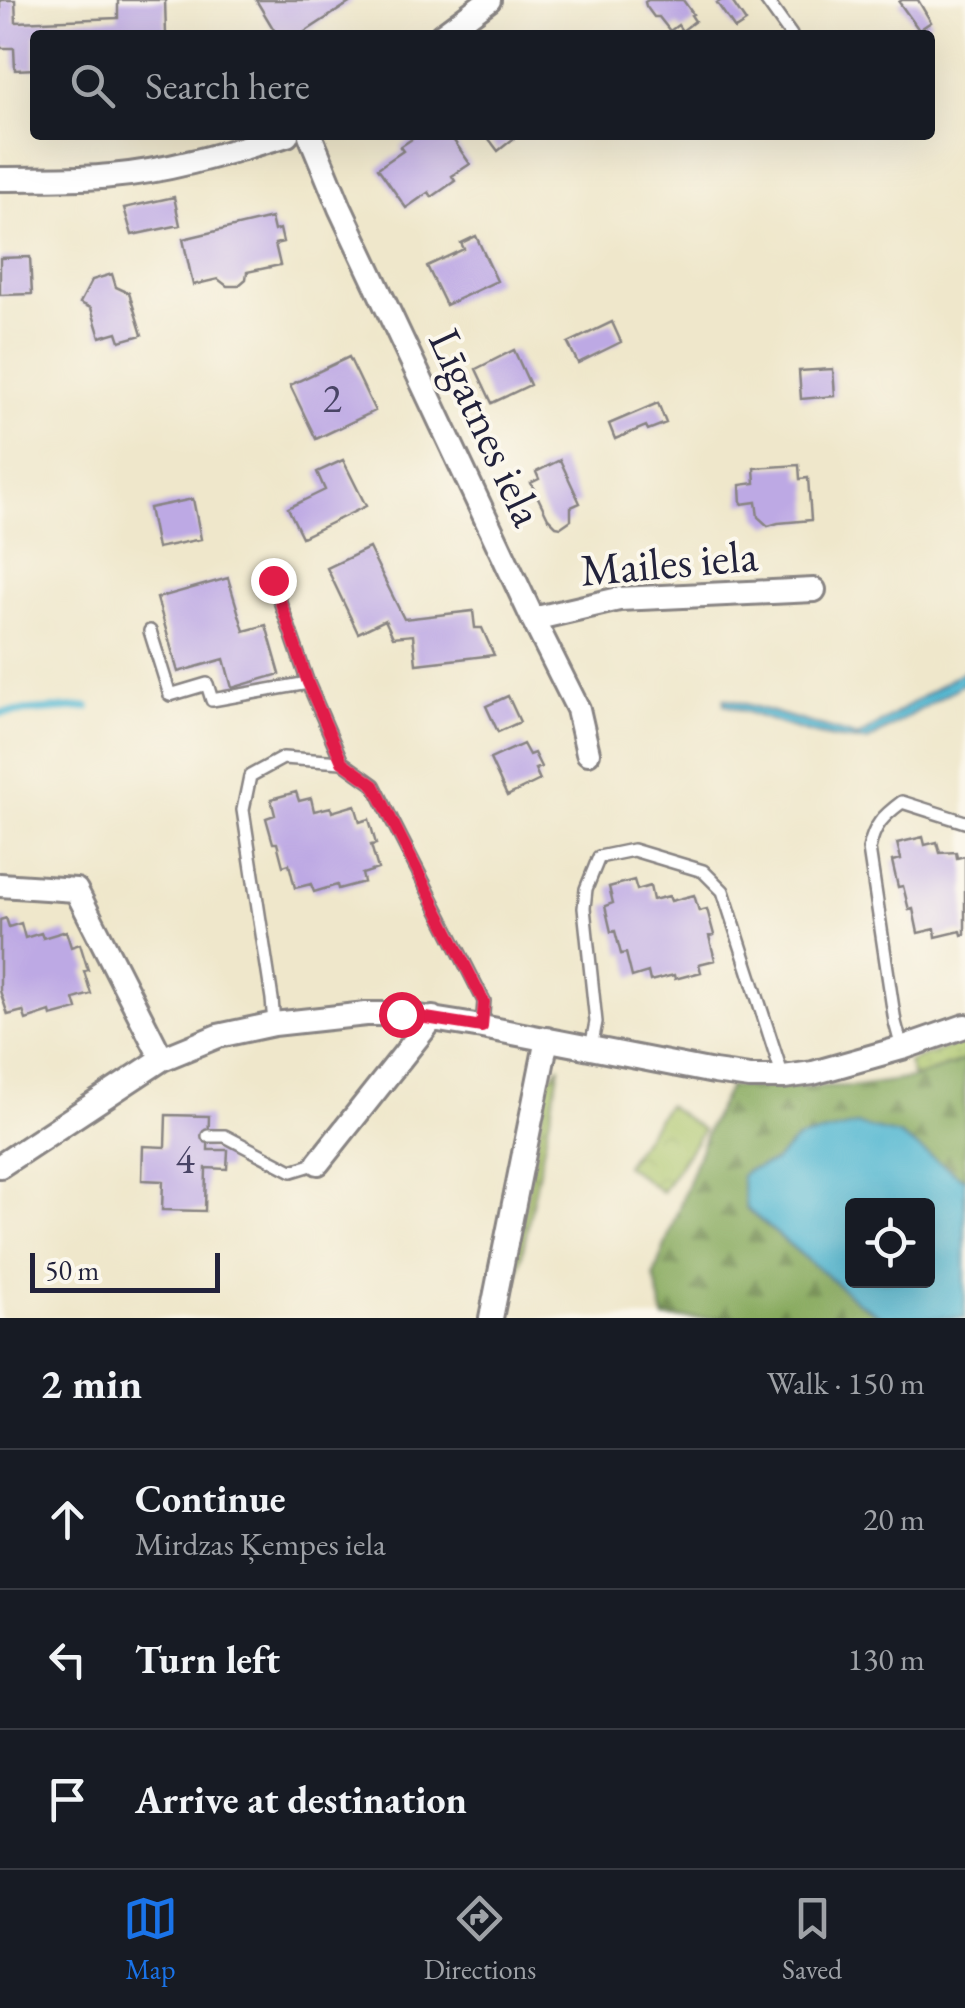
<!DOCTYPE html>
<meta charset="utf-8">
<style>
:root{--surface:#171b24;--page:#242831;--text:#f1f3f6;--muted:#9ea1a6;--line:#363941;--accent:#1a73e8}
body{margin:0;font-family:"EB Garamond",serif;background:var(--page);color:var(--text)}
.controls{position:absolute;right:30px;bottom:30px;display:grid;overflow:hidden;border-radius:10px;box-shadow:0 10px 40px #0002}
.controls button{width:90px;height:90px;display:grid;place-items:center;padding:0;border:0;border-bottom:2px solid var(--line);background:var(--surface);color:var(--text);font:50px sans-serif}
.scale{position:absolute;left:30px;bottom:25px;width:190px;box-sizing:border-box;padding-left:10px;border:5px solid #22223b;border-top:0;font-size:28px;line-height:35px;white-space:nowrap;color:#22223b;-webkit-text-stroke:8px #fbf7ec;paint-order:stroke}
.stop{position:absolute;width:30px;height:30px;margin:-22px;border:8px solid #e11d48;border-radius:50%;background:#fff}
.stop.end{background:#e11d48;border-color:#fff;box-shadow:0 2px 10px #0008}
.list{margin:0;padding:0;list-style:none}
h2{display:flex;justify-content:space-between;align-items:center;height:130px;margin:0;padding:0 40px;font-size:42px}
h2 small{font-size:32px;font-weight:400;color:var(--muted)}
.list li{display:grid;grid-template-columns:65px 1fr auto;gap:30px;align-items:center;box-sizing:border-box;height:140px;padding:0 40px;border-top:2px solid var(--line)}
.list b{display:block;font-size:38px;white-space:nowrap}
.list p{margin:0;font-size:32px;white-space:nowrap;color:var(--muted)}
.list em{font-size:32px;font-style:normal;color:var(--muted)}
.icon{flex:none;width:55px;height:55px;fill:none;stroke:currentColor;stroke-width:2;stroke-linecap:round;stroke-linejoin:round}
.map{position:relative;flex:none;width:965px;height:1318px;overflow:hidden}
.search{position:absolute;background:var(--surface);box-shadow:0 10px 40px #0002;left:30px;right:30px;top:30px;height:110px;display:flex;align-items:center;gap:25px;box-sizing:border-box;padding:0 35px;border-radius:10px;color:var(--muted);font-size:38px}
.sheet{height:550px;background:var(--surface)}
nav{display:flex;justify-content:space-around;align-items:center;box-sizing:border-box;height:140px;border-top:2px solid var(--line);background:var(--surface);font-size:28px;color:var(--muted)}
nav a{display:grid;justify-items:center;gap:5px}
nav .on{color:var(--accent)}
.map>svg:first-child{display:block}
</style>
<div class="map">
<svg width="965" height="1318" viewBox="0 0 965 1318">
<defs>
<pattern id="grass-dots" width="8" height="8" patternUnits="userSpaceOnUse" patternTransform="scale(2.5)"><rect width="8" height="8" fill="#abc56b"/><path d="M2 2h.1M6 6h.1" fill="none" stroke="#93a95e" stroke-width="1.8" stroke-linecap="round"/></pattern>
<pattern id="forest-firs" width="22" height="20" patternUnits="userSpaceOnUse" patternTransform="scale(2.5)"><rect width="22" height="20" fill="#88aa5f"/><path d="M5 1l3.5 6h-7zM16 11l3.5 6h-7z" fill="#6f8a50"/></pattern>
<pattern id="park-crowns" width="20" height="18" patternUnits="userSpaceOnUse" patternTransform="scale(2.5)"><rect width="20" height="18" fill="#abc56b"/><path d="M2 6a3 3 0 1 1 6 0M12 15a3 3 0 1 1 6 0" fill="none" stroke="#93a95e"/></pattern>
</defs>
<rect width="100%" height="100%" fill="#fbf7ec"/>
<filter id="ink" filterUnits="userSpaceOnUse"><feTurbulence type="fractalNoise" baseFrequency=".01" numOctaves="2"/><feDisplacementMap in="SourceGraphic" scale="20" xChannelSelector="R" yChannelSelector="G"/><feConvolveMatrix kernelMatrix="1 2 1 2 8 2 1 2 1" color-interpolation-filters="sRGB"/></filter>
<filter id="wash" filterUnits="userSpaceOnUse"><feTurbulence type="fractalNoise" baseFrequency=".0048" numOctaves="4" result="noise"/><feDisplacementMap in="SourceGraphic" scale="40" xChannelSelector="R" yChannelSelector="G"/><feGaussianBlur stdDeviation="2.25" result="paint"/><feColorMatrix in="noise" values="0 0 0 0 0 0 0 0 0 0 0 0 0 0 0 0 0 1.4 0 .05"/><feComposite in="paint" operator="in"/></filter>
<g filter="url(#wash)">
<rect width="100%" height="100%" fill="#efe7cb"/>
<path fill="url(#grass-dots)" stroke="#667453" stroke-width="2.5" d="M965,1041V1060L913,1078L908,1062Z
M560,1066L509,1318H504L549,1079Z"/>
<path fill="url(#forest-firs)" stroke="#55664d" stroke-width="2.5" d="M965,1060V1180L899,1135L797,1139L774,1162L746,1171V1209L857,1301L884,1318H664L654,1275L709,1126L729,1087L857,1086L913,1078Z"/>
<path fill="url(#park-crowns)" stroke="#667453" stroke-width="2.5" d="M667,1105L703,1130L662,1192L625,1165Z"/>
<path fill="#52b7d1" stroke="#3a6c86" stroke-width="2.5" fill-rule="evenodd" d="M965,670V683L867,741C817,740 771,720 724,704V699H728L858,737Z
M857,1125L899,1135L965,1180V1318H884L857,1301L746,1208L741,1176L746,1171L774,1162L797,1139ZM852,1206H928V1280H852Z"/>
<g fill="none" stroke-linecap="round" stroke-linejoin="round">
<path stroke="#52b7d1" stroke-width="8" d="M0,713L87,707"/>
</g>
<g id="blocks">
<path fill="#bda9e4" d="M0,0H15L16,22L118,18V0H165L166,35H35V69L15,70L14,48H0Z
M256,0H354L300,35H277Z
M648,0H683L693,14L691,15L695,21L682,31L678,25L670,31L659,17H654L646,6L645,2Z
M722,0H731L746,22L735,29L717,3Z
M902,0H918L931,22L919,30L899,2Z
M418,135L423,137L427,135H450L470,164L452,176L455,181L432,197L429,192L406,208L378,168L403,151L400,147Z
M486,135H518L498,151Z
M174,197L180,225L132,235L124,208Z
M271,218L274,231L280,229L283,242L275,244L280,265L247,272L246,279L238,286H227L218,279L193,285L183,239Z
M476,236L497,281L446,305L427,266L464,249L461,243Z
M30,257L32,294L0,295V258Z
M112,274L116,287L129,293L142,335L120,341L117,332L100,337L91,308L80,303L92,280Z
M612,322L621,342L578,363L568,343Z
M514,350L530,385L492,403L476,369Z
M349,357L375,411L316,439L290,385Z
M833,369L835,396L801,399L799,371Z
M658,403L666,423L648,430L646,426L615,439L609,424Z
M343,460L366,506L302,537L288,508L325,490L317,472Z
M560,460L580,503L571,507V520L561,527L556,526L548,518L531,483L539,479L536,472Z
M799,465L800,479L808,478L811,520L778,523L768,526L758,517L756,502L741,504L740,485L755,483L754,468Z
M193,499L201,539L157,548L149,508Z
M369,548L404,619L473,611L475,628H482L494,655L416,664L413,635L393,637L385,620L358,633L327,568Z
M228,578L244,631L266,625L280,674L232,688L224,659L178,672L157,598Z
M508,696L520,722L498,732L486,706Z
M523,744L529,755L534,753L541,767L535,769L540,780L507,796L490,759Z
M296,792L299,801L311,798L314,811L331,807L332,812L355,805L360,822L369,819L376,844L371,845L378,869L362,874L364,882L338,889L337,885L314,892L311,884L295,888L289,864L283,866L277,843H273L266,818L275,815L271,799Z
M923,837L925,845L937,842L940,853L956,852L957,858L965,856V934L962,935L961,931L936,937L935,929L918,933L913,909L909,910L903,886L898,887L892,861L901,859L897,843Z
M634,880L637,890L650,886L653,900L669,896L671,901L694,895L699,911L707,909L714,935L709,936L715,960L699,964L701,972L675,979L674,975L650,981L648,972L632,977L626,953L621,954L615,931L611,932L605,906L613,903L609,887Z
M6,918L9,927L21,923L25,938L41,933L43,938L66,931L71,947L80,944L88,970L84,971L91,994L74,999L77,1009L51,1016L50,1012L26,1020L23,1011L8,1015L0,991V920Z
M166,1115L209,1116L208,1150H228L227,1169L206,1168L205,1211L162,1210L163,1181L142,1180L143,1146L165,1147Z"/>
</g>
</g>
<g filter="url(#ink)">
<use href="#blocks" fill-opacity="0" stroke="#888483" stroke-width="2.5"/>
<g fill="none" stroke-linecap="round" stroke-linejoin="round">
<g stroke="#888483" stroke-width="16">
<path id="service" d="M766,0L791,35
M273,581L308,683L342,762
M150,631L170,695L207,684L212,700L308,683
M274,1024L272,999L243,810L250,776L283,758L342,762L374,785L484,1001L482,1027
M591,1048L596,1022L584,908L586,889L599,857L633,850L703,871L723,891L783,1077
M902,1048L895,1022L869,849C874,825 883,816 902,802L965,822
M208,1136H225L292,1171L318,1163"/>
</g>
<g stroke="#888483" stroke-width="28">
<path id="minor" d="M442,35L489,0
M310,135L340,208L533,619L578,709L588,753
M0,179C37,178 74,180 111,176C171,171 230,152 287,135
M533,619L619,599L814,590
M0,885L76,890L162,1059
M318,1163L433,1018
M0,1166L162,1059L218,1036L274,1024L366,1014H401L482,1027L714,1072L750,1077H784L813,1073L902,1048L965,1026
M491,1318L547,1039"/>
</g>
<use href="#service" stroke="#fff" stroke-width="11"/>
<use href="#minor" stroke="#fff" stroke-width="22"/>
</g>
</g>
<g fill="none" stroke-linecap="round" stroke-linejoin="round" filter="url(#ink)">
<path stroke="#e11d48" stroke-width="12" d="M273,580L308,683L342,762L374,785L484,1002L482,1027L401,1014"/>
</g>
<g text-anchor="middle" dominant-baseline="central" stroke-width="8" stroke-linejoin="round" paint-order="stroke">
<g font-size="40" fill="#494465">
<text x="332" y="398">2</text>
<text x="185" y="1159">4</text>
</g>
<g font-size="45" fill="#22223b" stroke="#fbf7ec">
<text transform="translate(487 427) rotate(65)">Līgatnes iela</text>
<text transform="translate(669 562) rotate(-5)">Mailes iela</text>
</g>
</g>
</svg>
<div class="controls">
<button><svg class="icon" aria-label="locate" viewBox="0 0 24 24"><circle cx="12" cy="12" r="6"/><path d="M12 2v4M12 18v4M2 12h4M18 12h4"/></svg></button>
</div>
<div class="scale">50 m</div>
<div class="stop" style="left:401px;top:1014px"></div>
<div class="stop end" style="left:273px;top:580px"></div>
<div class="search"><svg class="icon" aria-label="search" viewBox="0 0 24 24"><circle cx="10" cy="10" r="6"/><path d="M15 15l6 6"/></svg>Search here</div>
</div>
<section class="sheet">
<h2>2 min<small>Walk · 150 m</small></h2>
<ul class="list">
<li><svg class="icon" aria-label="ahead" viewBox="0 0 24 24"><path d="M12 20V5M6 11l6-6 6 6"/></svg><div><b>Continue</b><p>Mirdzas Ķempes iela</p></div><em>20 m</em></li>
<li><svg class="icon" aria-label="left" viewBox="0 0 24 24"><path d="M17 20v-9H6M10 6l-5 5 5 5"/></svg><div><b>Turn left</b></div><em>130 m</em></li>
<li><svg class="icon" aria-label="arrive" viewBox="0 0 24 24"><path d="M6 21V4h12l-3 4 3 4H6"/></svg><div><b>Arrive at destination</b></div></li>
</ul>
</section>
<nav>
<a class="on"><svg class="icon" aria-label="map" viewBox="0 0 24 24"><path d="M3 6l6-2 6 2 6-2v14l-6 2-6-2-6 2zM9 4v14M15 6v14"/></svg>Map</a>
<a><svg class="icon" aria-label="directions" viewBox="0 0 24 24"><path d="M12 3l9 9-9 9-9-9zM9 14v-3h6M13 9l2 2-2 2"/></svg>Directions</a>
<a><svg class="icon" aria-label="saved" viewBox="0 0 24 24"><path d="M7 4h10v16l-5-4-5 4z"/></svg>Saved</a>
</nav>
